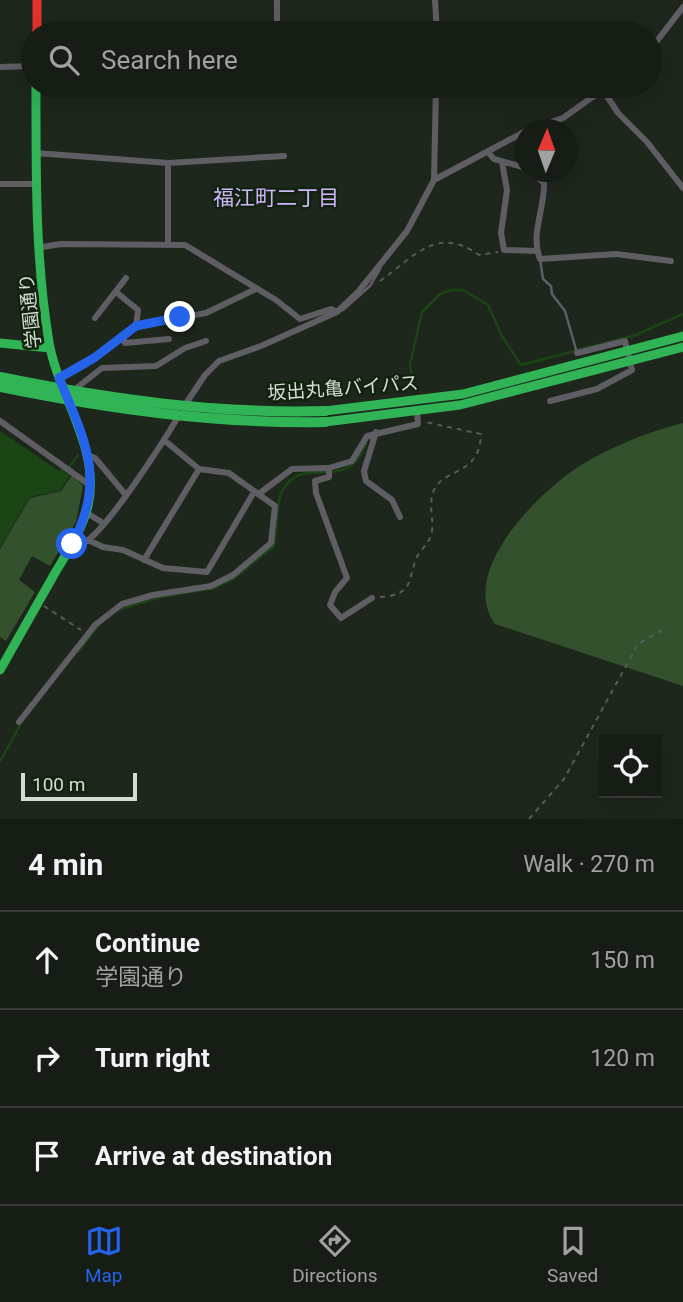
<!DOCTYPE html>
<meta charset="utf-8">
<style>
:root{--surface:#161d15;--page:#232a22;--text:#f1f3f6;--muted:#9ea2a0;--line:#353b34;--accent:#2563eb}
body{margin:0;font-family:Roboto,"Noto Sans JP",sans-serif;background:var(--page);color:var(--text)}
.controls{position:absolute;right:21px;bottom:21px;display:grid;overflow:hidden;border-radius:0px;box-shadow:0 7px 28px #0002}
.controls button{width:63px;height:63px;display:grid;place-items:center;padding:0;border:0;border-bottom:2px solid var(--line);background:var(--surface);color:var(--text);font:35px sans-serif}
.compass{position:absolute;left:515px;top:119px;width:63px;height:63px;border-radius:50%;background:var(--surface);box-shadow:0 7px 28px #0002;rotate:2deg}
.scale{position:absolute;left:21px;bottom:18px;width:116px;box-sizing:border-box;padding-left:7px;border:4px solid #d2ded0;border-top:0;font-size:19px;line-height:24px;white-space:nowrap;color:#d2ded0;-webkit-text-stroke:5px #11230e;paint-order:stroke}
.stop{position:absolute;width:21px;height:21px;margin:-16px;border:5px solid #2563eb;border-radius:50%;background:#fff}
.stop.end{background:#2563eb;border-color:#fff;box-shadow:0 2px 7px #0008}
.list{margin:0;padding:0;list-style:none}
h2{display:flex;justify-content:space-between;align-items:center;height:91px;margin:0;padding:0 28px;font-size:30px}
h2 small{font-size:23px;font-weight:400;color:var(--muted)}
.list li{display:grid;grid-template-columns:46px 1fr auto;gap:21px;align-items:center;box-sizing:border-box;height:98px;padding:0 28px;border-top:2px solid var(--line)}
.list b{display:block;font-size:26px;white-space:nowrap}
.list p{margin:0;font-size:23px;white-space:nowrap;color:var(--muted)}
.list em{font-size:23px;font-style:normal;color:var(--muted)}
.icon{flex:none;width:38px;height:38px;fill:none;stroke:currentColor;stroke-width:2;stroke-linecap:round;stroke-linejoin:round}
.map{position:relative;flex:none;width:683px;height:819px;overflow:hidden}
.search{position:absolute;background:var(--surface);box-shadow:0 7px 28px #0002;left:21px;right:21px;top:21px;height:77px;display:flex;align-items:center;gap:18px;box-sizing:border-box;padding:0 24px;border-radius:38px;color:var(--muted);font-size:26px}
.sheet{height:385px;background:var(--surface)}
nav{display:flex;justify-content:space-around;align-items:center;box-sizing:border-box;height:98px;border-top:2px solid var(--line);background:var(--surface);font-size:19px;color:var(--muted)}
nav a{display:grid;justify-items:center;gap:4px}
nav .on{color:var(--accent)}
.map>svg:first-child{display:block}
</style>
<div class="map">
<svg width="683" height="819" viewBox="0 0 683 819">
<rect width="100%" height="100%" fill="#1e271c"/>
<path fill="#33512d" d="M683,423V686L495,624C458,572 537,494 578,467C609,447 648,432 683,423Z
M72,475L83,486L76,522L50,566L32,556L19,580L35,592L6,641L0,637V549L30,498L61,491Z"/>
<path fill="#1c4515" d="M0,431L59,471L63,468L71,474L60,490L30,497L0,547Z"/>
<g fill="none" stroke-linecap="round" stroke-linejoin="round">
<path stroke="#1c4515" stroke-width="2.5" d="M413,385L410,364L422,312L440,294L451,290H463L488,305L502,336L521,365L636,335L683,314
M69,467L78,455
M120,609L161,597L214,588L233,579L274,546C277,532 276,501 282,491C304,451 346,497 366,443
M79,651L98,626
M0,762L20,725"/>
<path stroke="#595a5b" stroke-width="2" stroke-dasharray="5 5" stroke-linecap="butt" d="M380,281C415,256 437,225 479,255L498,252
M380,597C413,594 407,584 416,559C420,549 430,544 432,531C434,517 427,503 435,488C446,468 480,475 481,434L425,422
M44,606L81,630
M529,819L564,779L638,644L664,629"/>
<path stroke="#605e65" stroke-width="2.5" d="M540,259L543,279L551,286L552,294L565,311L577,353
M343,310L370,286L380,269"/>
<path stroke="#605e65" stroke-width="6" d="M435,0L437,33
M277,33V0
M650,50L683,7
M0,67L33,66
M278,86V91
M603,90L618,113L647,142L683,188
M528,130L563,118L608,86
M488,152L494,159L526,168
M36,153L168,163L284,156
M502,162L507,190L501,233L504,250L537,251
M168,163V245
M532,172L544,183C545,208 530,234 540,259L616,254L671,261
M434,180L436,86
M0,184H38
M42,247L61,244L185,245L276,300L300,319L331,309L337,312
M116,292L138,310L136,326
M95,318L126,278
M123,335L125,343L169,339
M59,378L94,358L136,326L206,313L256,289
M74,390L102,368L156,366L185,348L206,341
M550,401L597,389L632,370L625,341L577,353
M183,408L205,375L219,361L261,346L337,312L358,292L407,231L434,180L526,131
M0,421L91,486
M376,432L364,471L366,481L392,500L400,517
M90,456L95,458L125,494
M329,468L352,461L367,436L418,424L417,412
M260,493L292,469L329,468V477L315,481L316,493L347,578L335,592L330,605L341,618L372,598
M87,513L103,523
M88,540L103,547L123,550L163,568L207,572L254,492
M72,544C78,544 83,543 88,540C111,523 162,444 178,417
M144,560L199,469
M19,722L95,625L122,604L153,595L211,586L233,575L271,543L275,506L229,473L199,469L164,440"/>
<path stroke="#30b455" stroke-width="9" d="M0,343L50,348
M325,411L463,394L683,336
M325,422L460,405L683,347
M0,670C18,638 37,605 55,573C68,551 82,530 88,506C101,448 58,396 49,342C35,258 36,171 36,86"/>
<path stroke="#e5322d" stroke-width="9" d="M37,0V33"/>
<path stroke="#30b455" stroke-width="10" d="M0,377C108,399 215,414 325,411
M0,387C108,409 215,424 325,422"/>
</g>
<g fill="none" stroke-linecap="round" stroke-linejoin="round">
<path stroke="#2563eb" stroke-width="9" d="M72,544C107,480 85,440 59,378L94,358L136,326L180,317"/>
</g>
<g text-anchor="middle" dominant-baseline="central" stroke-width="5" stroke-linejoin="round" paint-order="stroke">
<g font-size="19" fill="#d2ded0" stroke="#11230e">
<text transform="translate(30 311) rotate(-96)">学園通り</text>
<text transform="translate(343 388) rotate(-4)">坂出丸亀バイパス</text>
</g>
<g font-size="21" fill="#cfb6fd" stroke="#11230e">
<text x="276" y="198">福江町二丁目</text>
</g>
</g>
</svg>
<div class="controls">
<button><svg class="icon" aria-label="locate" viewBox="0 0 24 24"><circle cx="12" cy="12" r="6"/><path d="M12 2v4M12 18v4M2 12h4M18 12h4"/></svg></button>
</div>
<svg class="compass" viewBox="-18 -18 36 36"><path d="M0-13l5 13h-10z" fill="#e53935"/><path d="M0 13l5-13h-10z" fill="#9ea2a0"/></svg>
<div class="scale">100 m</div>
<div class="stop" style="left:72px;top:544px"></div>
<div class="stop end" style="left:180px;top:317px"></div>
<div class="search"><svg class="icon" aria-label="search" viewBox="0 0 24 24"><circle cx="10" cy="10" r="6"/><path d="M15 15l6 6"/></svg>Search here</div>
</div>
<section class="sheet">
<h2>4 min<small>Walk · 270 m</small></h2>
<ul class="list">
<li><svg class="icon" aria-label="ahead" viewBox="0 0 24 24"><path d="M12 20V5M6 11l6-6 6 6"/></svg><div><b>Continue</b><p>学園通り</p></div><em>150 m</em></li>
<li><svg class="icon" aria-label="right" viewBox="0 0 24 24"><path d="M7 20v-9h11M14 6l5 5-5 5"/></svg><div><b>Turn right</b></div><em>120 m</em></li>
<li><svg class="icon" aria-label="arrive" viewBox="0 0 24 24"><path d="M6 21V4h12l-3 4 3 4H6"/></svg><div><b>Arrive at destination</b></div></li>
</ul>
</section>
<nav>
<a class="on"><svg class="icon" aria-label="map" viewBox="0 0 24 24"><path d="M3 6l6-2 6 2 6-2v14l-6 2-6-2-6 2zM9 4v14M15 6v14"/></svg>Map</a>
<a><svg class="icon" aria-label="directions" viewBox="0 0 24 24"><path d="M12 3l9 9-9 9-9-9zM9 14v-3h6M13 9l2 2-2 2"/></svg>Directions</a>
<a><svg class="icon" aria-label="saved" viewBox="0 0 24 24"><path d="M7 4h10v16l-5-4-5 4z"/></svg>Saved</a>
</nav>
